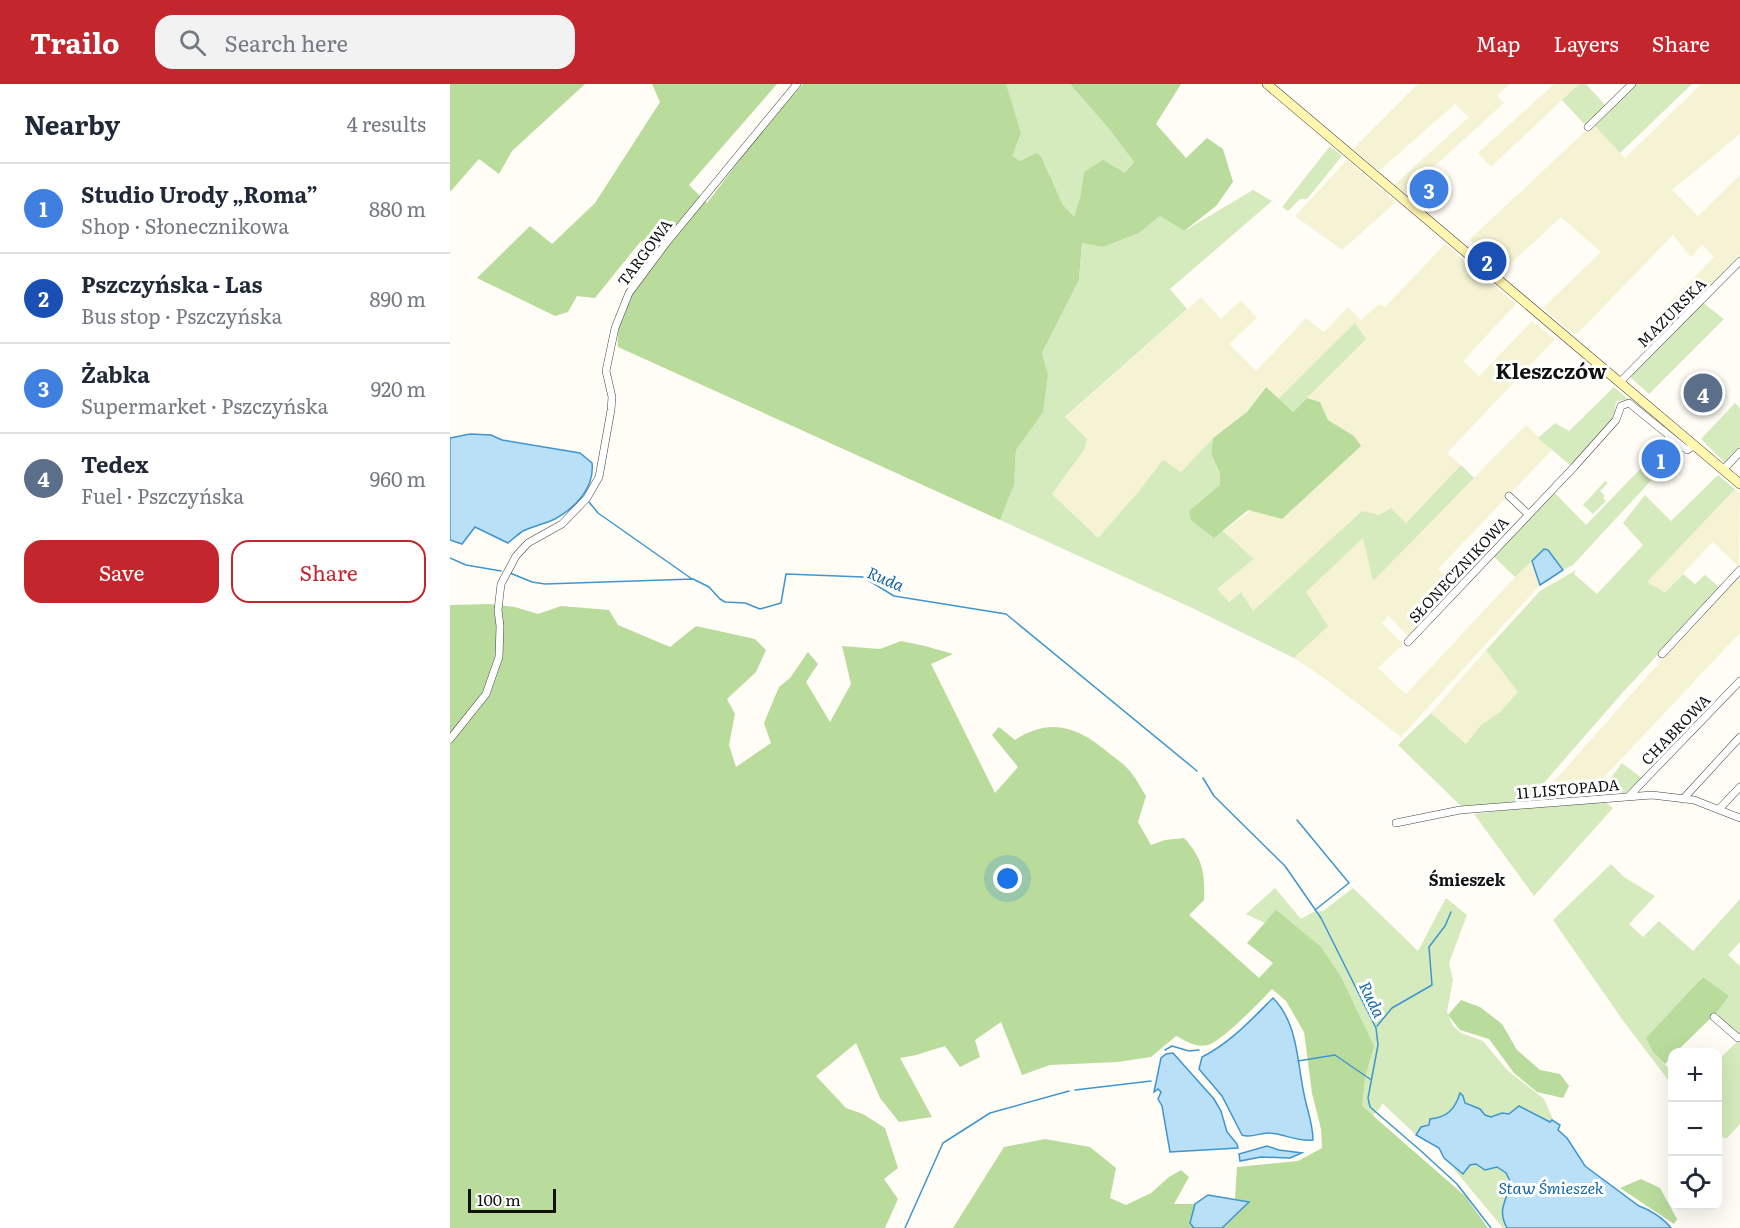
<!DOCTYPE html>
<meta charset="utf-8">
<style>
:root{--surface:#fff;--page:#f2f2f3;--text:#1f2937;--muted:#747a83;--line:#e0e1e3;--accent:#c4262e}
body{margin:0;font-family:Literata,serif;background:var(--page);color:var(--text)}
.controls{position:absolute;right:18px;bottom:18px;display:grid;overflow:hidden;border-radius:12px;box-shadow:0 6px 24px #0002}
.controls button{width:54px;height:54px;display:grid;place-items:center;padding:0;border:0;border-bottom:2px solid var(--line);background:var(--surface);color:var(--text);font:30px sans-serif}
.scale{position:absolute;left:18px;bottom:15px;width:88px;box-sizing:border-box;padding-left:6px;border:3px solid #111;border-top:0;font-size:16px;line-height:21px;white-space:nowrap;color:#111;-webkit-text-stroke:4px #fff;paint-order:stroke}
.you{position:absolute;left:558px;top:795px;width:21px;height:21px;margin:-15px;border:4px solid #fff;border-radius:50%;background:#1a73e8;box-shadow:0 0 0 9px #1a73e833}
.badge{display:grid;place-items:center;width:39px;height:39px;border-radius:50%;background:var(--accent);color:#fff;font-size:20px;font-weight:700}
.pin{position:absolute;translate:-50% -50%;border:3px solid #fff;box-shadow:0 2px 6px #0006}
.list{margin:0;padding:0;list-style:none}
h2{display:flex;justify-content:space-between;align-items:center;height:78px;margin:0;padding:0 24px;font-size:26px}
h2 small{font-size:20px;font-weight:400;color:var(--muted)}
.list li{display:grid;grid-template-columns:39px 1fr auto;gap:18px;align-items:center;box-sizing:border-box;height:90px;padding:0 24px;border-top:2px solid var(--line)}
.list b{display:block;font-size:22px;white-space:nowrap}
.list p{margin:0;font-size:20px;white-space:nowrap;color:var(--muted)}
.list em{font-size:20px;font-style:normal;color:var(--muted)}
.actions{display:flex;gap:12px;padding:18px 24px}
.actions a{flex:1;padding:14px 0;border:2px solid var(--accent);border-radius:18px;text-align:center;font-size:21px;color:var(--accent)}
.actions .main{background:var(--accent);color:#fff}
.icon{flex:none;width:33px;height:33px;fill:none;stroke:currentColor;stroke-width:2;stroke-linecap:round;stroke-linejoin:round}
.map{position:relative;flex:none;width:1290px;height:1144px;overflow:hidden}
header{display:flex;align-items:center;gap:36px;box-sizing:border-box;height:84px;padding:0 30px;background:var(--accent);color:#fff}
header strong{font-size:28px}
nav{display:flex;gap:33px;margin-inline-start:auto;font-size:21px}
.search{width:420px;height:54px;background:var(--page);display:flex;align-items:center;gap:15px;box-sizing:border-box;padding:0 21px;border-radius:18px;color:var(--muted);font-size:22px}
main{display:flex}
aside{flex:1;background:var(--surface)}
.map>svg:first-child{display:block}
</style>
<header>
<strong>Trailo</strong>
<div class="search"><svg class="icon" aria-label="search" viewBox="0 0 24 24"><circle cx="10" cy="10" r="6"/><path d="M15 15l6 6"/></svg>Search here</div>
<nav><a>Map</a><a>Layers</a><a>Share</a></nav>
</header>
<main>
<aside>
<h2>Nearby<small>4 results</small></h2>
<ul class="list">
<li><span class="badge" style="background:#3f7fe0">1</span><div><b>Studio Urody „Roma”</b><p>Shop · Słonecznikowa</p></div><em>880 m</em></li>
<li><span class="badge" style="background:#1a4fb4">2</span><div><b>Pszczyńska - Las</b><p>Bus stop · Pszczyńska</p></div><em>890 m</em></li>
<li><span class="badge" style="background:#3f7fe0">3</span><div><b>Żabka</b><p>Supermarket · Pszczyńska</p></div><em>920 m</em></li>
<li><span class="badge" style="background:#5c6f8a">4</span><div><b>Tedex</b><p>Fuel · Pszczyńska</p></div><em>960 m</em></li>
</ul>
<div class="actions"><a class="main">Save</a><a>Share</a></div>
</aside>
<div class="map">
<svg width="1290" height="1144" viewBox="0 0 1290 1144">
<rect width="100%" height="100%" fill="#fffdf5"/>
<path fill="#f6f3d4" d="M968,0H1060L1047,12L1054,19L955,109L944,101L1019,33L1005,20L929,87L903,65Z
M1104,0H1129L1041,83L1028,69Z
M1251,0H1290V50L1222,106L1248,132L1290,91V170L1226,238L1212,226L1264,173L1252,161L1241,173L1223,151L1128,249L1123,250L1093,224L1151,168L1111,133L1054,186L1019,156L1143,40L1175,74Z
M897,76L946,118L892,166L845,132Z
M995,160L1066,220L1013,277L1029,292L1082,237L1105,255L997,369L1011,381L956,439L912,428L803,528L791,508L778,518L767,505L804,475L773,447L904,352L878,336L870,318L857,314L915,255L905,240L828,315L815,303L797,328L763,354L731,388L713,377L689,407L648,455L602,410L634,366L615,334L751,213L771,235L791,216L807,234L779,260L806,287L856,234L874,248L898,223L911,236L929,220L935,223Z
M1076,341L1102,366L988,485L1006,502L958,552L939,532L932,539L953,560L928,584L956,610L1081,476L1090,501L951,653L877,596L844,574L877,542L855,508L914,453L923,496Z
M1285,405L1290,410L1289,483L1263,458L1215,508L1197,498Z
M1290,492V549L1141,707L1091,712L1199,590Z
M1036,566L1068,608L1050,628L1031,641L1016,660L981,629Z"/>
<path fill="#d5ebbd" d="M556,0H620L659,45L684,78L675,90L634,88L630,113L624,134L613,121L591,72L586,69L570,77L561,72Z
M1129,0H1136L1156,22L1135,41L1112,16Z
M1180,0H1242L1170,69L1143,40Z
M880,62L892,72L857,115H850L838,127L832,123Z
M803,106L822,117L720,205L737,225L615,333L637,355L634,366L602,410L648,454L689,407L713,376L731,388L763,354L761,370L770,389V402L739,427L764,453L773,447L804,475L767,505L779,518L791,508L803,527L912,427L929,431L941,424L956,439L1011,381L1024,394L923,497L913,454L856,508L878,542L844,574L740,523L550,436L564,401L566,366L574,353L598,291L592,269L629,196L632,159L653,163L689,149L710,132L734,147Z
M1252,218L1274,235L1199,310L1180,293L1229,244V239Z
M905,239L916,255L843,328L828,315Z
M1164,303L1179,316L1166,317L1164,333L1121,382L1088,354L1105,339L1119,347Z
M1285,319L1290,324V362L1275,379L1251,355Z
M1197,378L1208,389L1123,481L1113,486L1098,466L1094,465L1065,493L1043,472L1104,408L1136,441Z
M1268,391L1285,405L1197,498L1215,508L1233,490L1245,500L1255,491L1270,504L1174,607L1079,716L1012,723L948,661L981,629L1016,660L1031,641L1050,628L1068,608L1036,566L1090,507L1126,486L1124,490L1147,510L1193,461L1173,439L1195,411L1221,437Z
M1155,397L1158,399L1150,407L1155,412L1153,414L1156,417L1143,430L1133,421Z
M1172,679L1192,694L1178,709L1150,708Z
M1150,714L1163,724L1084,812L1024,730Z
M1161,780L1174,793L1205,812L1179,840L1193,853L1209,837L1243,867L1290,815V858L1278,871L1290,882V949L1288,951L1265,928L1279,912L1252,893L1203,968L1222,988V1001L1174,938L1103,836Z
M825,804L851,835L863,828L873,827L903,804L968,867L996,814L1017,831L999,879L1003,896L997,928L1003,942L1011,949L1033,957L1057,986L1094,1015L1103,1035L1100,1038L1069,1022L1059,1030L1052,1029L1041,1033L1035,1031L1030,1025L1015,1019L1013,1012L1010,1009C1004,1025 998,1033 980,1035L979,1041L971,1043L966,1051L932,1019L931,1023L924,1030L920,1041L899,1032L843,852L796,830Z
M1290,955V1040L1277,1054H1274L1268,1048V976Z
M1026,1076L1061,1086L1066,1098L1058,1144H1053L1003,1084L1014,1086Z"/>
<path fill="#b9dc9c" d="M0,0H135L62,67L49,90L29,75L0,108Z
M202,0H327L239,101L257,119L318,39L353,0H556L571,49L562,72L570,77L586,69L591,72L613,121L624,133L630,113L634,88L653,76L675,89L684,78L659,45L620,0H731L706,40L736,74L757,54L773,65L783,98L766,122L734,147L710,132L689,149L653,163L632,159L629,196L592,269L598,290L593,328L566,366L564,401L550,436L168,263C164,226 192,195 214,168L205,161L191,157L145,214L127,212L118,228L105,232L27,194L80,142L102,160L145,119L210,18Z
M816,303L843,328L857,314L870,318L878,336L904,352L911,362L832,435L798,426L764,454L741,436L739,427L770,401V389L761,370L763,354L797,328Z
M39,520L65,523L88,530L111,522L159,526L168,541L220,563L246,542L305,555L316,566L306,588L277,615L285,630L279,661L286,683L321,659L314,639L329,603L340,594L358,568L368,580L356,598L380,638L401,600L392,562L430,565L451,557L475,562L503,570L481,580L545,709L568,683L542,651L549,643L565,656C601,632 630,644 660,670C666,675 673,679 678,685C685,692 690,703 696,712L688,738L701,761L715,756L734,754C753,775 755,788 754,816L739,831L809,894L823,879L797,859L826,826L871,863L891,893L924,962L915,993L912,1022L1015,1112L1038,1144H772L798,1118L785,1115L787,1083L848,1077L872,1064L871,1045L862,1009L854,948L836,917L822,905C811,917 772,957 758,961C746,964 736,957 726,952L701,973L667,978L600,981L572,991L551,938L525,956L530,973L510,983L495,962L466,971L450,974L482,1033L449,1038L430,1014L406,959L366,992L396,1024L413,1030L435,1044L448,1084L434,1095L448,1115L435,1144H0V521Z
M1253,893L1279,912L1266,929L1226,968H1222V972L1215,980L1203,968L1196,954Z
M1011,916L1030,923L1052,940L1067,966L1090,986L1110,990L1119,1002L1113,1014L1087,1008L1064,989L1039,955L1010,946L998,931Z
M595,1055L640,1063L666,1084L660,1114L676,1121L701,1109L719,1093L731,1086L739,1093L724,1120H745L740,1139L744,1144H503L554,1063Z
M1191,1095L1210,1104L1227,1135L1224,1140L1170,1104Z"/>
<path fill="#b9e0f7" stroke="#3f96cf" stroke-width="1.5" d="M20,350L41,351L52,356L130,369L142,379C145,404 125,424 105,435C95,440 83,442 73,447C68,450 63,455 58,459L25,443L12,460L0,456V354Z
M1094,465L1098,466L1113,486L1090,501L1082,477Z
M823,914C848,939 847,977 854,1010C857,1026 863,1040 863,1056C847,1058 835,1050 820,1049C810,1048 801,1055 792,1051L772,1012L749,985L752,973C780,959 801,936 823,914Z
M723,969L764,1015L771,1027L777,1048L787,1060L788,1064L720,1068L712,1022L708,1015L711,1008L708,1005L704,1008L711,974L716,970Z
M1010,1009L1013,1012L1015,1019L1030,1025L1035,1031L1041,1033L1052,1029L1059,1030L1069,1022L1100,1038L1102,1036L1110,1041L1108,1046L1117,1054L1135,1082L1189,1122C1201,1126 1214,1135 1221,1144H1057C1047,1125 1056,1118 1061,1099L1056,1089L1047,1083L1035,1086L1026,1080L1020,1081L1013,1090L994,1074L989,1064L966,1051L971,1043L979,1041L980,1035C998,1033 1005,1025 1010,1009Z
M817,1062L829,1066L852,1069L840,1074L811,1073L790,1077L789,1070Z
M758,1111L799,1118L772,1144H744L740,1139L745,1120Z"/>
<g fill="none" stroke-linecap="round" stroke-linejoin="round">
<path stroke="#3f96cf" stroke-width="1.5" d="M139,418L148,429L242,495
M0,474L16,481L51,487
M60,489L82,498L95,500L243,495L259,503L270,515L275,518L295,519L310,525L331,519L336,490L413,493L444,512L556,530L747,687
M753,694L764,712L835,782L871,834L926,944L928,961L918,1014L920,1023L971,1067L1007,1100L1041,1144
M847,736L899,799L865,826
M927,942L942,924L982,901L979,863L995,842L1001,828
M715,966L722,962L739,967L749,966
M848,977L885,971L920,995
M625,1006L701,997
M455,1144L493,1059L540,1029L619,1007"/>
<g stroke="#444" stroke-width="8">
<path id="minor" d="M1138,43L1182,0
M1170,298L1290,177
M1273,386L1290,368
M1059,412L1078,430
M958,558L1124,383L1166,336L1171,322L1179,319L1237,366L1245,361
M1212,570L1290,486
M0,655L36,610L49,573L50,542L48,526L51,500L66,472L78,459L112,440L137,414L149,393L161,326L162,313L156,287L165,244L179,209L217,158L347,0
M1179,712L1290,597
M1233,715L1290,653
M1269,725L1290,703
M946,739L1010,726L1202,711L1244,716L1290,734
M1264,933L1288,954L1290,953"/>
</g>
<g stroke="#333" stroke-width="10">
<path id="secondary" d="M817,0L1290,400"/>
</g>
<use href="#minor" stroke="#fff" stroke-width="7"/>
<use href="#secondary" stroke="#fff6b0" stroke-width="9"/>
</g>
<g text-anchor="middle" dominant-baseline="central" stroke-width="6" stroke-linejoin="round" paint-order="stroke">
<g font-size="15" fill="#111" stroke="#fff">
<text transform="translate(194 168) rotate(-53)">TARGOWA</text>
<text transform="translate(1221 228) rotate(-45)">MAZURSKA</text>
<text transform="translate(1008 485) rotate(-47)">SŁONECZNIKOWA</text>
<text transform="translate(1225 645) rotate(-46)">CHABROWA</text>
<text transform="translate(1118 704) rotate(-5)">11 LISTOPADA</text>
</g>
<g font-size="16" font-style="italic" fill="#1768a6" stroke="#fff">
<text transform="translate(436 494) rotate(23)">Ruda</text>
<text transform="translate(923 915) rotate(64)">Ruda</text>
<text x="1101" y="1103">Staw Śmieszek</text>
</g>
<g font-size="16" font-weight="bold" fill="#111" stroke="#fff">
<text x="1017" y="795">Śmieszek</text>
</g>
<g font-size="21" font-weight="bold" fill="#111" stroke="#fff">
<text x="1101" y="285">Kleszczów</text>
</g>
</g>
</svg>
<div class="controls">
<button>+</button>
<button>−</button>
<button><svg class="icon" aria-label="locate" viewBox="0 0 24 24"><circle cx="12" cy="12" r="6"/><path d="M12 2v4M12 18v4M2 12h4M18 12h4"/></svg></button>
</div>
<div class="scale">100 m</div>
<div class="you"></div>
<div class="pin badge" style="left:1211px;top:375px;background:#3f7fe0">1</div>
<div class="pin badge" style="left:1037px;top:177px;background:#1a4fb4">2</div>
<div class="pin badge" style="left:979px;top:105px;background:#3f7fe0">3</div>
<div class="pin badge" style="left:1253px;top:309px;background:#5c6f8a">4</div>
</div>
</main>
